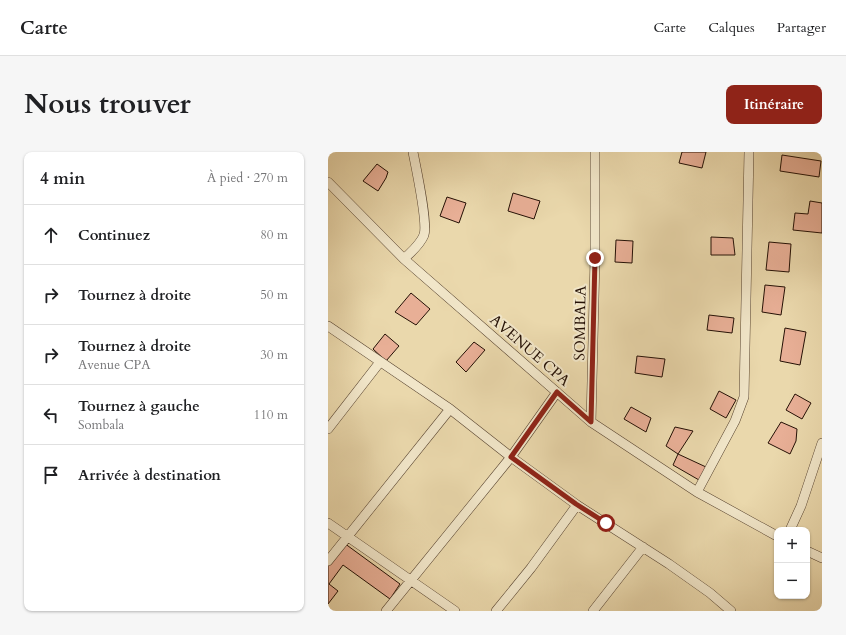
<!DOCTYPE html>
<html lang="fr">
<meta charset="utf-8">
<style>
:root{--surface:#fff;--page:#f6f6f6;--text:#202124;--muted:#757577;--line:#e0e0e0;--accent:#8f2418}
body{margin:0;font-family:Cardo,serif;background:var(--page);color:var(--text)}
.controls{position:absolute;right:12px;bottom:12px;display:grid;overflow:hidden;border-radius:8px;box-shadow:0 1px 3px #0004}
.controls button{width:36px;height:36px;display:grid;place-items:center;padding:0;border:0;border-bottom:1px solid var(--line);background:var(--surface);color:var(--text);font:20px sans-serif}
.stop{position:absolute;width:12px;height:12px;margin:-9px;border:3px solid #8f2418;border-radius:50%;background:#fff}
.stop.end{background:#8f2418;border-color:#fff;box-shadow:0 1px 4px #0008}
.list{margin:0;padding:0;list-style:none}
h2{display:flex;justify-content:space-between;align-items:center;height:52px;margin:0;padding:0 16px;font-size:17px}
h2 small{font-size:13px;font-weight:400;color:var(--muted)}
.list li{display:grid;grid-template-columns:26px 1fr auto;gap:12px;align-items:center;box-sizing:border-box;height:60px;padding:0 16px;border-top:1px solid var(--line)}
.list b{display:block;font-size:15px;white-space:nowrap}
.list p{margin:0;font-size:13px;white-space:nowrap;color:var(--muted)}
.list em{font-size:13px;font-style:normal;color:var(--muted)}
.icon{flex:none;width:22px;height:22px;fill:none;stroke:currentColor;stroke-width:2;stroke-linecap:round;stroke-linejoin:round}
.map{position:relative;flex:none;width:494px;height:459px;overflow:hidden;border-radius:8px}
header{display:flex;align-items:center;gap:24px;box-sizing:border-box;height:56px;padding:0 20px;background:var(--surface);border-bottom:1px solid var(--line)}
header strong{font-size:19px}
nav{display:flex;gap:22px;margin-inline-start:auto;font-size:14px}
.intro{display:flex;align-items:center;justify-content:space-between;box-sizing:border-box;height:96px;padding:0 24px}
h1{margin:0;font-size:28px}
.button{padding:10px 18px;border-radius:8px;background:var(--accent);color:#fff;font-size:14px;font-weight:700}
main{display:flex;gap:24px;padding:0 24px}
aside{flex:1;background:var(--surface);border-radius:8px;box-shadow:0 1px 3px #0004}
.map>svg:first-child{display:block}
</style>
<header>
<strong>Carte</strong>
<nav><a>Carte</a><a>Calques</a><a>Partager</a></nav>
</header>
<div class="intro"><h1>Nous trouver</h1><a class="button">Itinéraire</a></div>
<main>
<aside>
<h2>4 min<small>À pied · 270 m</small></h2>
<ul class="list">
<li><svg class="icon" aria-label="ahead" viewBox="0 0 24 24"><path d="M12 20V5M6 11l6-6 6 6"/></svg><div><b>Continuez</b></div><em>80 m</em></li>
<li><svg class="icon" aria-label="right" viewBox="0 0 24 24"><path d="M7 20v-9h11M14 6l5 5-5 5"/></svg><div><b>Tournez à droite</b></div><em>50 m</em></li>
<li><svg class="icon" aria-label="right" viewBox="0 0 24 24"><path d="M7 20v-9h11M14 6l5 5-5 5"/></svg><div><b>Tournez à droite</b><p>Avenue CPA</p></div><em>30 m</em></li>
<li><svg class="icon" aria-label="left" viewBox="0 0 24 24"><path d="M17 20v-9H6M10 6l-5 5 5 5"/></svg><div><b>Tournez à gauche</b><p>Sombala</p></div><em>110 m</em></li>
<li><svg class="icon" aria-label="arrive" viewBox="0 0 24 24"><path d="M6 21V4h12l-3 4 3 4H6"/></svg><div><b>Arrivée à destination</b></div></li>
</ul>
</aside>
<div class="map">
<svg width="494" height="459" viewBox="0 0 494 459">
<rect width="100%" height="100%" fill="#ead8ac"/>
<filter id="stains"><feTurbulence type="fractalNoise" baseFrequency=".005" numOctaves="4"/><feColorMatrix values="0 0 0 0 .2 0 0 0 0 .09 0 0 0 0 .02 0 0 0 .5 -.17"/></filter>
<radialGradient id="worn" r=".72"><stop offset=".6" stop-color="#630" stop-opacity="0"/><stop offset="1" stop-color="#630" stop-opacity=".3"/></radialGradient>
<path fill="#e8af96" stroke="#241005" d="M354,0H378L374,16L351,11Z
M454,3L493,9L491,25L452,19Z
M49,12L60,20L58,26L50,39L35,29Z
M185,41L212,49L206,67L180,59Z
M119,45L138,51L131,71L112,64Z
M482,49L494,51V81L465,78L467,61L480,62Z
M383,85L405,86L407,103H383Z
M288,88L305,89L304,111L287,110Z
M441,90L463,92L461,120L438,118Z
M437,133L457,135L453,163L434,160Z
M83,141L102,157L88,173L67,160Z
M381,163L406,166L404,181L379,178Z
M457,176L478,180L472,213L452,209Z
M57,182L71,194L58,209L45,197Z
M146,190L157,198L138,220L128,210Z
M309,204L337,207L334,225L307,221Z
M391,239L408,248L398,266L382,257Z
M467,242L483,251L474,267L458,258Z
M303,255L323,266L318,280L296,267Z
M453,270L469,277L468,289L462,302L440,291Z
M347,275L365,279L350,302L338,294Z
M350,302L378,315L371,328L345,313Z
M16,391L72,432L62,447L15,413L1,432L10,439L0,452V412Z"/>
<g fill="none" stroke-linecap="round" stroke-linejoin="round">
<g stroke="#56422f" stroke-width="10">
<path id="minor" d="M0,30L76,107L263,270L369,340L449,384
M76,107C83,100 92,93 96,83C100,70 88,16 85,0
M0,174L122,257L183,305L249,353L341,412L382,441L403,459
M263,270L267,106V0
M0,277L52,210
M369,340L407,269L416,245L421,0
M0,371L127,459
M462,378L473,354L494,291
M479,399L494,406
M0,409L122,257
M58,459L183,305L229,240
M168,459L203,416L249,353
M265,459L315,395"/>
</g>
<use href="#minor" stroke="#f1e6c9" stroke-width="9"/>
</g>
<g fill="none" stroke-linecap="round" stroke-linejoin="round">
<path stroke="#8f2418" stroke-width="5" d="M267,106L263,270L229,240L183,305L248,352L278,371"/>
</g>
<g text-anchor="middle" dominant-baseline="central" stroke-width="4" stroke-linejoin="round" paint-order="stroke">
<g font-size="15" fill="#241005" stroke="#f1e6c9">
<text transform="translate(252 171) rotate(-89)">SOMBALA</text>
<text transform="translate(202 198) rotate(41)">AVENUE CPA</text>
</g>
</g>
<rect width="100%" height="100%" filter="url(#stains)"/>
<rect width="100%" height="100%" fill="url(#worn)"/>
</svg>
<div class="controls">
<button>+</button>
<button>−</button>
</div>
<div class="stop" style="left:278px;top:371px"></div>
<div class="stop end" style="left:267px;top:106px"></div>
</div>
</main>
